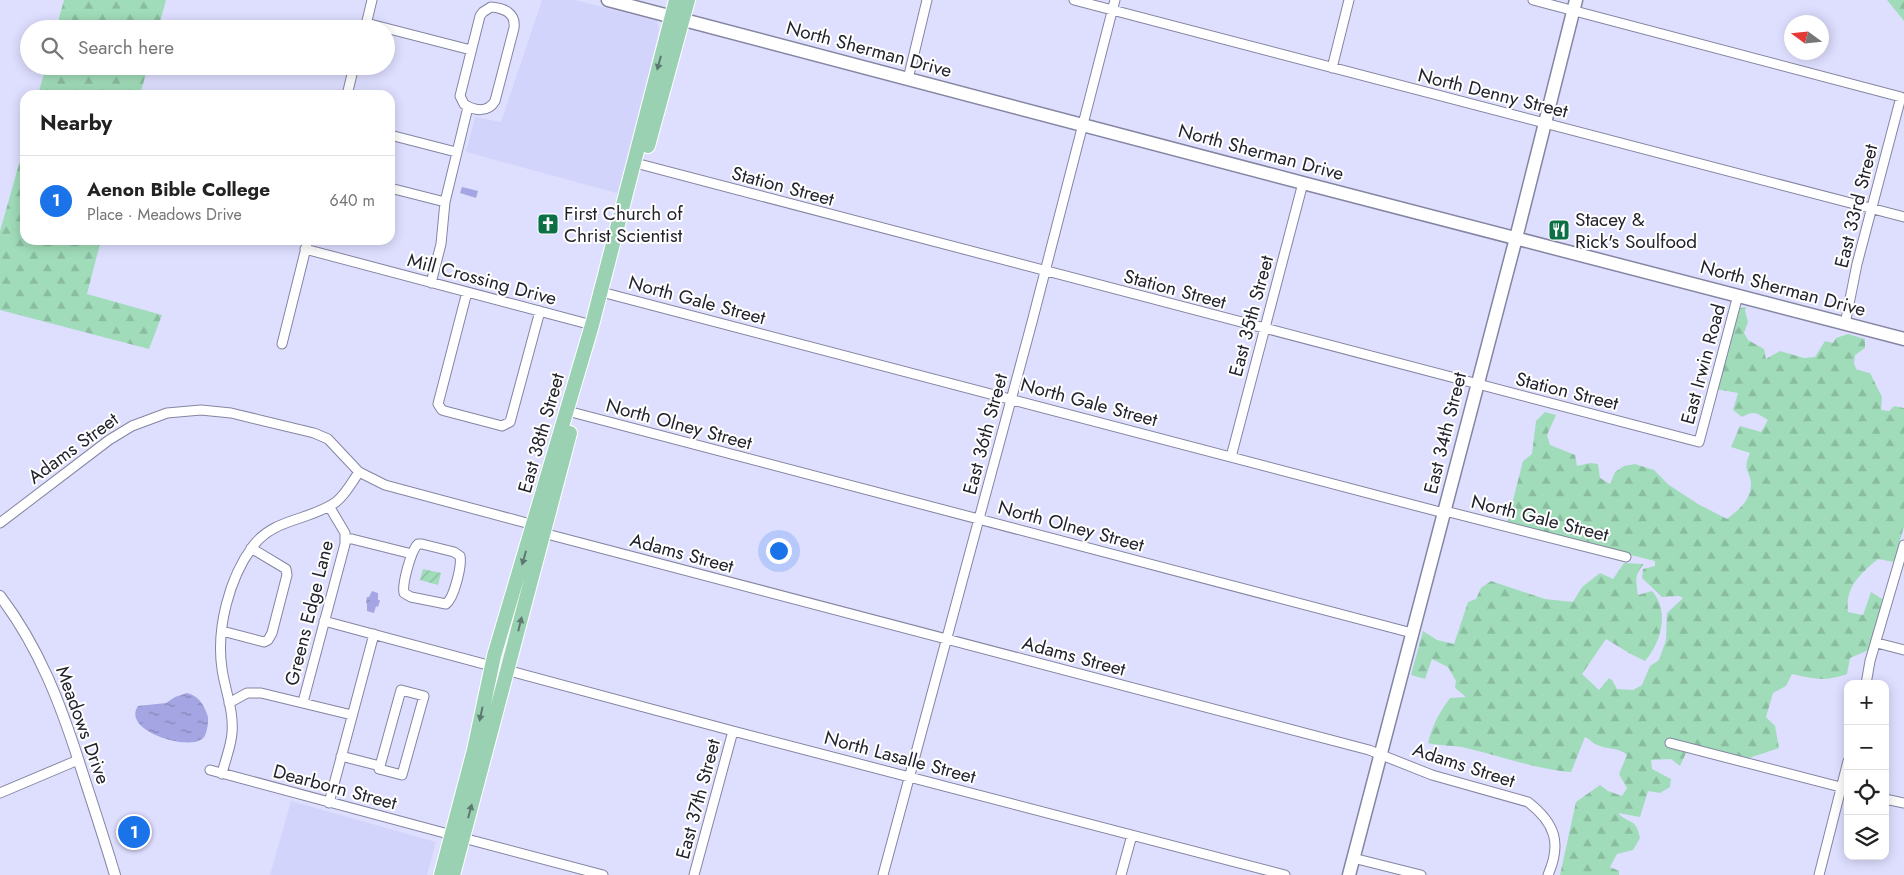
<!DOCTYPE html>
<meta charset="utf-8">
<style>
:root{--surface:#fff;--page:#f2f2f2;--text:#222;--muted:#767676;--line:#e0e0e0;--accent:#1a73e8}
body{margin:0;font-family:Jost,sans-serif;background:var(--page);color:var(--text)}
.controls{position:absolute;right:15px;bottom:15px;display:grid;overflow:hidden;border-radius:10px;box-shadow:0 2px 12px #0003}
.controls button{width:45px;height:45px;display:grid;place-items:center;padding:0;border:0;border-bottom:1px solid var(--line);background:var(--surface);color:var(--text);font:25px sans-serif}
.compass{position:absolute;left:1784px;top:15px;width:45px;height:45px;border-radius:50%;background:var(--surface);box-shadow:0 2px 12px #0003;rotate:285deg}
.you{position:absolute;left:778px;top:550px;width:18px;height:18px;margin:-12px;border:4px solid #fff;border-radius:50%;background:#1a73e8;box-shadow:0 0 0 8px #1a73e833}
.badge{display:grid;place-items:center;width:32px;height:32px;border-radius:50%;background:var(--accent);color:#fff;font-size:16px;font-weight:700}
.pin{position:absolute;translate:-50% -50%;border:2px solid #fff;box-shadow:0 1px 5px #0006}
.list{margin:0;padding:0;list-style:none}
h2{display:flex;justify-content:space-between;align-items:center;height:65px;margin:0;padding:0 20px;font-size:21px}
h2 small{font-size:16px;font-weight:400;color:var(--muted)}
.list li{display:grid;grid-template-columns:32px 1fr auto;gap:15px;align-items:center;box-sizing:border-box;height:90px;padding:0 20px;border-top:1px solid var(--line)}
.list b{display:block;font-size:19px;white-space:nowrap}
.list p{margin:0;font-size:16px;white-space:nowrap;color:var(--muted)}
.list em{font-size:16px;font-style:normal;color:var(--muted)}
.icon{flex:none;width:28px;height:28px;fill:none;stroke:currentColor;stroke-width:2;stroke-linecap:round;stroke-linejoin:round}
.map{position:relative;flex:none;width:1904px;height:875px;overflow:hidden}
.search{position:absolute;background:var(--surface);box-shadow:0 2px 12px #0003;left:20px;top:20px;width:375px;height:55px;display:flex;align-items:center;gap:12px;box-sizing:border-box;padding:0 18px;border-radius:28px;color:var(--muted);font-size:19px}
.panel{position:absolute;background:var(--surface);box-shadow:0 2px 12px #0003;left:20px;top:90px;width:375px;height:155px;border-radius:15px}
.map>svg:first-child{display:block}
</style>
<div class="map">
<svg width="1904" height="875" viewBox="0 0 1904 875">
<defs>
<pattern id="forest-firs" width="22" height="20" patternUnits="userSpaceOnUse" patternTransform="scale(1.25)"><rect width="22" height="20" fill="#a0dcb9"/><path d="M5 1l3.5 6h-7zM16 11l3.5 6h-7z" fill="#8abc9f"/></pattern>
<pattern id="garden-furrows" width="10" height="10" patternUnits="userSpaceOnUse" patternTransform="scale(1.25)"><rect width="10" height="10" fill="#a0dcb9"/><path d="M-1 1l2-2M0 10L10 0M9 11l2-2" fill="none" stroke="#8abc9f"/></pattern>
<pattern id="water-ripples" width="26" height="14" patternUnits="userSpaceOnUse" patternTransform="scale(1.25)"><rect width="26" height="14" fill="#a4a5e2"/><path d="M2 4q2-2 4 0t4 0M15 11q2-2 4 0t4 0" fill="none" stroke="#8586b8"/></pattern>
</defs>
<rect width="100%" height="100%" fill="#dedfff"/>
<path fill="#d3d4fb" d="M542,0H575L657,21L659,30L620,194L466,152L475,117L501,122Z
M291,801L436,842L427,875H270Z"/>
<path fill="url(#forest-firs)" d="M64,0H166L158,29H56Z
M1887,0H1904V21Z
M46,66H148L140,95H38Z
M25,143V240H101L87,294L162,315L149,349L0,310V231Z
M1746,307L1745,311L1748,322L1744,333L1748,340L1764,349L1766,359L1780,351L1804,358L1815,357L1825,341L1833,343L1836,338L1848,334L1865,339V348L1855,355L1854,364L1857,370L1870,373L1882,397L1881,410L1889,411L1894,406L1904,408V526L1894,562L1878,559C1860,574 1845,587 1848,612L1863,615L1871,592L1884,600L1871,649L1850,658L1847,674C1825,682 1815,679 1792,674L1786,686L1773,693L1766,717L1775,726L1779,748L1749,758L1688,744L1687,751L1680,766L1671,759L1651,760L1652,769L1671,779L1670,787L1660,793L1648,791L1640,817L1618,813C1629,825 1636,817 1640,838L1633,850L1617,854L1610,867L1619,871V875H1560L1576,802L1600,785L1608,791L1622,796L1627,788L1619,774L1627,755C1619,747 1606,750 1595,744C1591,742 1590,739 1585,737L1571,772C1534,769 1498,755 1462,747C1451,745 1439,746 1428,743C1432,726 1439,713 1450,698L1466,697L1455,688L1456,681L1448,667L1432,659L1425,679L1411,675L1423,631L1437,640L1454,644L1468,602L1476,599L1481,588L1491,581L1545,599L1573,602L1582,587L1600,573L1613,579L1624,563L1644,564C1634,575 1636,581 1638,595L1652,591C1670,611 1661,643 1645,661L1629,653L1606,639L1582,674L1599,690L1609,678L1612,680L1617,689L1633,690L1642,685L1650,666L1659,660L1666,640L1667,613L1683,598L1679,596L1662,597L1642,578L1643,569L1655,566V561L1507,524L1523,461L1532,454L1536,421L1545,412L1556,415L1547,435L1550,445L1575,455L1577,466L1590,463L1598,464L1600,478L1610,484L1615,472L1624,466L1635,464L1654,470L1669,485L1698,504L1727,519C1738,510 1751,501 1751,484C1750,469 1742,472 1750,453L1731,447L1740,426L1761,432L1768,420C1756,413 1755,410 1742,417L1733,410L1738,393L1716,389L1735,318L1740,308Z"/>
<path fill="url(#garden-furrows)" d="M423,569L441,573L438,585L420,580Z"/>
<path fill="url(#water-ripples)" d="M462,187L478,191L476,198L460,193Z
M372,591L378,593V600H380L378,607L376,606L374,613L367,611V604L366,603L367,597H369Z
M187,693C198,696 203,703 207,714C209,718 208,724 207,729C206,733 205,737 202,739C188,751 121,731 138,706L166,703L175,697Z"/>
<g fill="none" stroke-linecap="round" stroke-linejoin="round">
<g stroke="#8485a2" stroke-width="11">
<path id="minor" d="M1074,0L1904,217
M1533,0L1901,97L1857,264L1845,324
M491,7C504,8 516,13 514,28L495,101C488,113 474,111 464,104L460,96L480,16L483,12Z
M366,23L471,50
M365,29L372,0
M1332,68L1349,0
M908,79L927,0
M347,95L354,66
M390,135L456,152
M643,165L1699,442L1738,295
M390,188L445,202
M305,249L592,325
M431,283L441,244L445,202L468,107
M467,292L438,404L442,410L445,411L502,426L510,422L540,311
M609,294L1444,513
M282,344L308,240
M575,413L1412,633
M1231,457L1303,183
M1445,511L1626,557
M0,523L109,440L132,426L167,413L201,410L231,413L314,433L328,439L359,472L385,485L534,525
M543,533L1369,750L1432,775L1528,802C1555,823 1562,843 1548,875
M346,539H352L412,554
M418,544H422L454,552L460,556C462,566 454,598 446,604L411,597L404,593C402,584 411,550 418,544Z
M324,621L733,731L1285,875
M222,631L264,642L268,640L272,633L287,575L286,569L251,548
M1877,643L1904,650
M1866,684L1870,661L1904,545
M303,702L345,544V533L329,506
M229,703L247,693H261L352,715
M1670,743L1848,789
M341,756L380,766L379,769L402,775L424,696L401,690L380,766
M210,770L452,835
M222,774C225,760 231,747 232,733C234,711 225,690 222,669C216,629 229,578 253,546C274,518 309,521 336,502C346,494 352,482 359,472
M0,793L78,760
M1885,799L1904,803
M329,803L374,634
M463,838L603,875
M1353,858L1421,875
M694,875L733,731
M883,875L1032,322L1115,0
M1121,875L1132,835
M1819,875L1848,761"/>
</g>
<g stroke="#8485a2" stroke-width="12">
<path id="tertiary" d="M0,596C39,647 61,705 80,765C92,802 104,838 115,875"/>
</g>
<g stroke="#8485a2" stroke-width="15">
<path id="secondary" d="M608,0L1303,183L1904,339
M1349,875L1516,238L1576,0"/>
</g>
<g stroke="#fff" stroke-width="16">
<path id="primary" d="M648,146L688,0
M441,875L474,750L494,656L592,325L676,0
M453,875L570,433"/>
</g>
<use href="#minor" stroke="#fff" stroke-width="9"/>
<use href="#tertiary" stroke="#fff" stroke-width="10"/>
<use href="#secondary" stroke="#fff" stroke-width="12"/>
<use href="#primary" stroke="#9ad1b3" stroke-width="14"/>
</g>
<defs><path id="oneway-solid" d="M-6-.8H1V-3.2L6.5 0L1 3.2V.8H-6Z" transform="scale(1.25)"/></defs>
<g fill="#5e7a70">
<use href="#oneway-solid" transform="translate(659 63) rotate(105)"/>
<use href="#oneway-solid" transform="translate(524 558) rotate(106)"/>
<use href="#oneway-solid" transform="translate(520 624) rotate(-76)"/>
<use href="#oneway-solid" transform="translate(481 714) rotate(102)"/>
<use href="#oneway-solid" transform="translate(470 811) rotate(-75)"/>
</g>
<defs>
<g id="church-square" transform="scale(1.125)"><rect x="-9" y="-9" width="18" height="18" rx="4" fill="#0d6f45" stroke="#fff"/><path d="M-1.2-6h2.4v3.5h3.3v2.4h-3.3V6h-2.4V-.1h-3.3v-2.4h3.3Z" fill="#fff"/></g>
<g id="restaurant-square" transform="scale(1.125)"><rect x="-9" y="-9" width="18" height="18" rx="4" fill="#0d6f45" stroke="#fff"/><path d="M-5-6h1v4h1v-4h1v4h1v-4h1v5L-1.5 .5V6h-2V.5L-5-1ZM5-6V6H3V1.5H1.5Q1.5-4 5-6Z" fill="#fff"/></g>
</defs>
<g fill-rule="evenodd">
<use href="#church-square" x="548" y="224"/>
<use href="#restaurant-square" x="1559" y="230"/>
</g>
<g text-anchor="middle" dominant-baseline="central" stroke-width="4" stroke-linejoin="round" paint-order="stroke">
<g font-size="19" fill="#23232e" stroke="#fff">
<text transform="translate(869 49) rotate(15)">North Sherman Drive</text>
<text transform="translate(1493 93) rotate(14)">North Denny Street</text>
<text transform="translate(1261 152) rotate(15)">North Sherman Drive</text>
<text transform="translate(783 186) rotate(15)">Station Street</text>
<text transform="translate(1856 206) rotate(-76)">East 33rd Street</text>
<text transform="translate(482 279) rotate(15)">Mill Crossing Drive</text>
<text transform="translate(1783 288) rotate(15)">North Sherman Drive</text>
<text transform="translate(1175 289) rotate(15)">Station Street</text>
<text transform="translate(697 300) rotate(15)">North Gale Street</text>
<text transform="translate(1251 316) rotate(-75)">East 35th Street</text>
<text transform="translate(1703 364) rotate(-75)">East Irwin Road</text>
<text transform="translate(1567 391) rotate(14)">Station Street</text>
<text transform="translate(1089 402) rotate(15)">North Gale Street</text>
<text transform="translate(679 424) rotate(15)">North Olney Street</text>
<text transform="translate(541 433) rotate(-74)">East 38th Street</text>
<text transform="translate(1445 433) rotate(-76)">East 34th Street</text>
<text transform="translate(985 434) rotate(-75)">East 36th Street</text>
<text transform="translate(73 448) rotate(-36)">Adams Street</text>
<text transform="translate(1540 518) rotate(14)">North Gale Street</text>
<text transform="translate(1071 526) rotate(15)">North Olney Street</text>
<text transform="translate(682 553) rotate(15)">Adams Street</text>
<text transform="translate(309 613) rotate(-76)">Greens Edge Lane</text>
<text transform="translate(1074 656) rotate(15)">Adams Street</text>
<text transform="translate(83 725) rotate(70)">Meadows Drive</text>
<text transform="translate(900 757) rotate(15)">North Lasalle Street</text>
<text transform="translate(1464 765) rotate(18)">Adams Street</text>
<text transform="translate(335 787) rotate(15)">Dearborn Street</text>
<text transform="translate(698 799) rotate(-75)">East 37th Street</text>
</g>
<g font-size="19" fill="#23232e" stroke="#fff" text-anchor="start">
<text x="564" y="213">First Church of<tspan x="564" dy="22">Christ Scientist</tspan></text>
<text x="1575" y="219">Stacey &amp;<tspan x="1575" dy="22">Rick's Soulfood</tspan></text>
</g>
</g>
</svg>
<div class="controls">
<button>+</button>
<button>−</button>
<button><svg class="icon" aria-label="locate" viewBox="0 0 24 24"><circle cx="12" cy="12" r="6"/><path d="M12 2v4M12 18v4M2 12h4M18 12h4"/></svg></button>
<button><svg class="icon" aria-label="layers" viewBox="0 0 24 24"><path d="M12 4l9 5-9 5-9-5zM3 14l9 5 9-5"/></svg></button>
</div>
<svg class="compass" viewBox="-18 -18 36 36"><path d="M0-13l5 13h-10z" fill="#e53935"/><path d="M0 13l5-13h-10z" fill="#767676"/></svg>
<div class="you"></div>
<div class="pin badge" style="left:134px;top:832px">1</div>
<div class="search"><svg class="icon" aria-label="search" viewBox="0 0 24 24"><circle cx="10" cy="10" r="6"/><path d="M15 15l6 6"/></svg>Search here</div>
<section class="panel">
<h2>Nearby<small></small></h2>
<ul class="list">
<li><span class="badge">1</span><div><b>Aenon Bible College</b><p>Place · Meadows Drive</p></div><em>640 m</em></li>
</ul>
</section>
</div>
